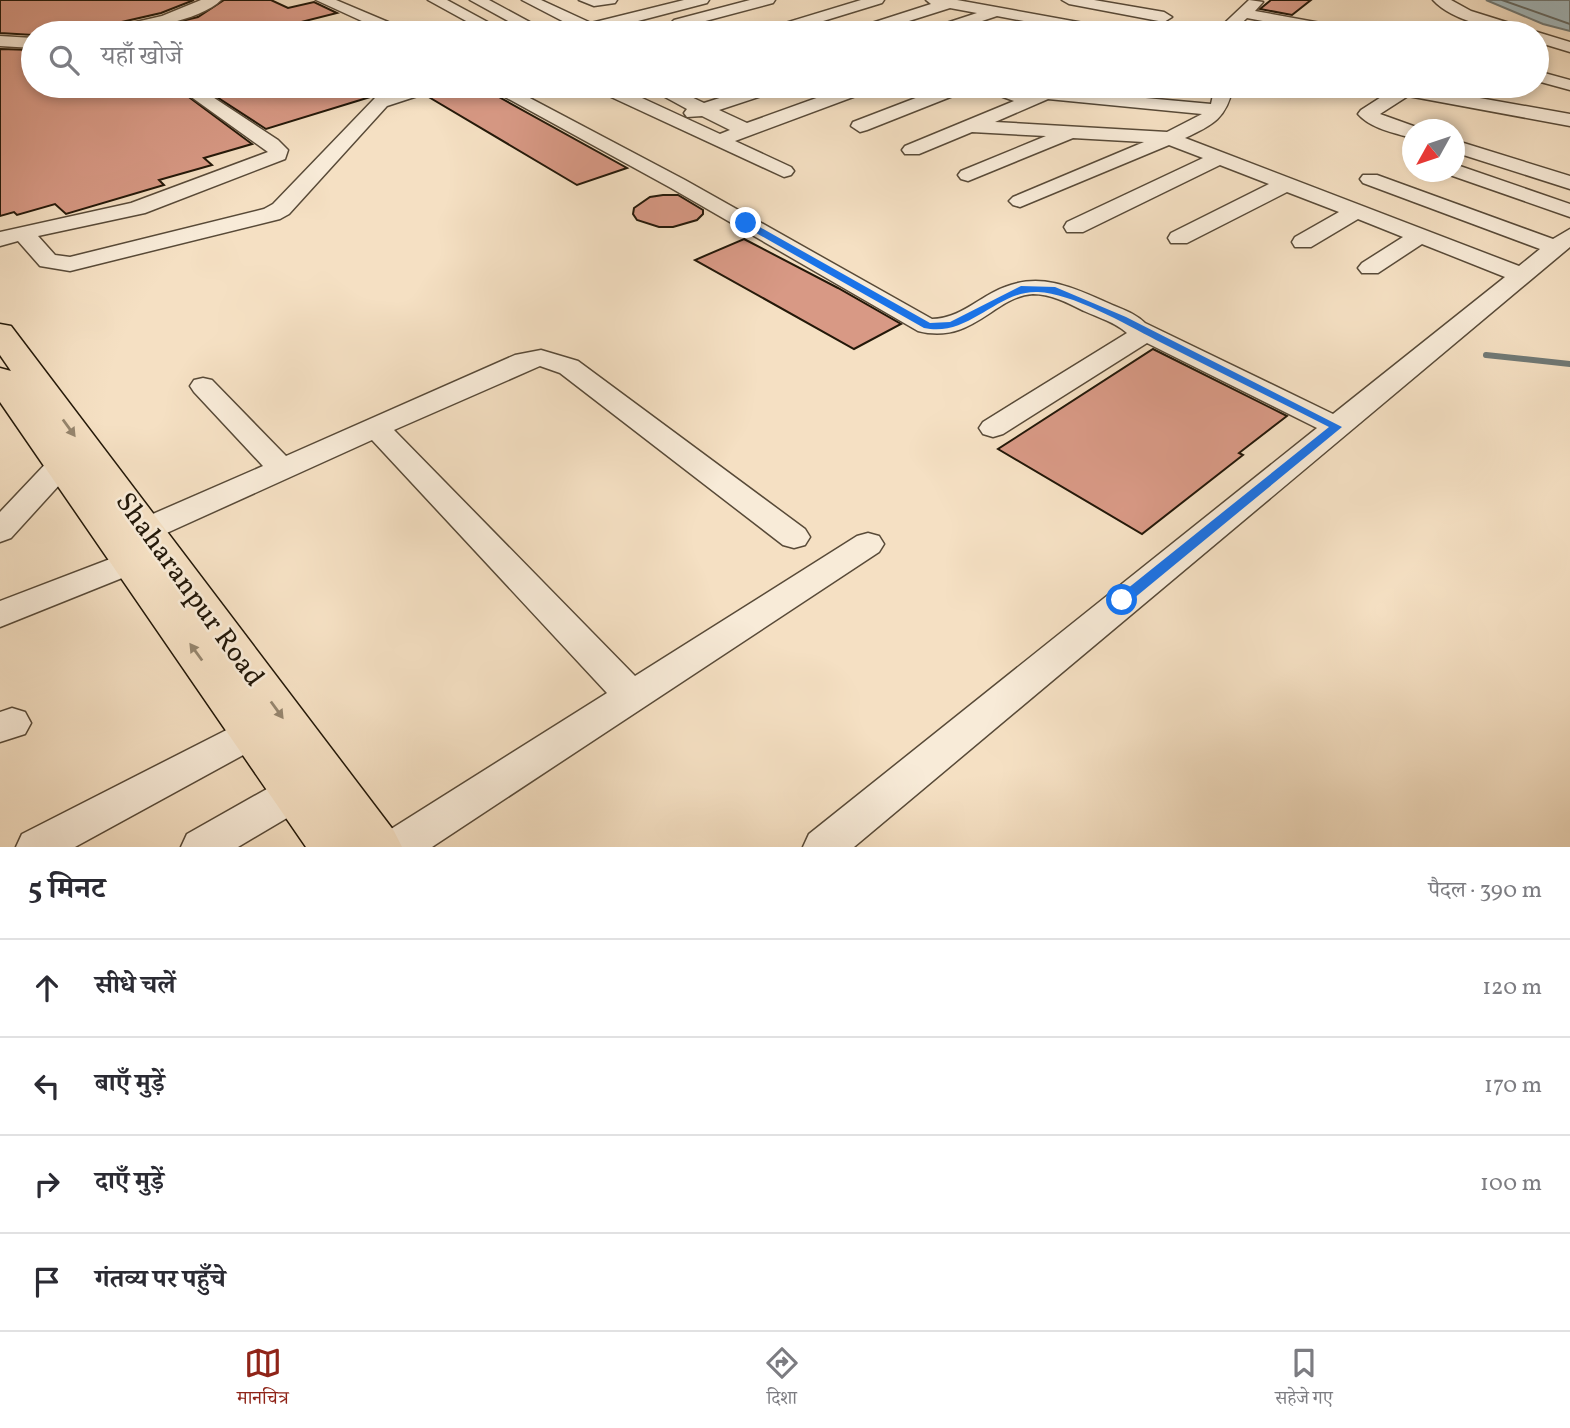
<!DOCTYPE html>
<html lang="hi">
<meta charset="utf-8">
<style>
:root{--surface:#fff;--page:#f7f7f7;--text:#2b2b33;--muted:#7c7c81;--line:#e1e1e2;--accent:#8f2418}
body{margin:0;font-family:Vollkorn,"Noto Serif Devanagari",serif;background:var(--page);color:var(--text)}
.compass{position:absolute;left:1402px;top:119px;width:63px;height:63px;border-radius:50%;background:var(--surface);box-shadow:0 4px 10px #0003;rotate:230deg}
.stop{position:absolute;width:21px;height:21px;margin:-16px;border:5px solid #1a73e8;border-radius:50%;background:#fff}
.stop.end{background:#1a73e8;border-color:#fff;box-shadow:0 2px 7px #0008}
.list{margin:0;padding:0;list-style:none}
h2{display:flex;justify-content:space-between;align-items:center;height:91px;margin:0;padding:0 28px;font-size:30px}
h2 small{font-size:23px;font-weight:400;color:var(--muted)}
.list li{display:grid;grid-template-columns:46px 1fr auto;gap:21px;align-items:center;box-sizing:border-box;height:98px;padding:0 28px;border-top:2px solid var(--line)}
.list b{display:block;font-size:26px;white-space:nowrap}
.list em{font-size:23px;font-style:normal;color:var(--muted)}
.icon{flex:none;width:38px;height:38px;fill:none;stroke:currentColor;stroke-width:2;stroke-linecap:round;stroke-linejoin:round}
.map{position:relative;flex:none;width:1570px;height:847px;overflow:hidden}
.search{position:absolute;background:var(--surface);box-shadow:0 4px 10px #0003;left:21px;right:21px;top:21px;height:77px;display:flex;align-items:center;gap:18px;box-sizing:border-box;padding:0 24px;border-radius:38px;color:var(--muted);font-size:26px}
.sheet{height:483px;background:var(--surface)}
nav{display:flex;justify-content:space-around;align-items:center;box-sizing:border-box;height:98px;border-top:2px solid var(--line);background:var(--surface);font-size:19px;color:var(--muted)}
nav a{display:grid;justify-items:center;gap:4px}
nav .on{color:var(--accent)}
.map>svg:first-child{display:block}
</style>
<div class="map">
<svg width="1570" height="847" viewBox="0 0 1570 847">
<rect width="100%" height="100%" fill="#f5e0c3"/>
<filter id="stains"><feTurbulence type="fractalNoise" baseFrequency=".00286" numOctaves="4"/><feColorMatrix values="0 0 0 0 .2 0 0 0 0 .09 0 0 0 0 .02 0 0 0 .5 -.17"/></filter>
<radialGradient id="worn" r=".72"><stop offset=".6" stop-color="#630" stop-opacity="0"/><stop offset="1" stop-color="#630" stop-opacity=".3"/></radialGradient>
<path fill="#a3babf" stroke="#707976" stroke-width="2" d="M1486,0H1570V31L1543,24Z"/>
<g fill="none" stroke-linecap="round" stroke-linejoin="round">
<path stroke="#636964" stroke-width="2" d="M1502,0L1570,24"/>
<path stroke="#707976" stroke-width="6" d="M1486,355L1570,364"/>
</g>
<path fill="#d89985" stroke="#231809" stroke-width="2" d="M0,0H194L161,13L100,27L96,33H66L65,27L33,33V35L0,33Z
M224,0H271L288,8L314,2L337,13L301,22L324,33H132L198,17Z
M1271,0H1311L1292,15L1260,9Z
M0,49L33,50V86H174L252,144L204,158L212,165L159,180L164,185L66,214L55,204L17,215L14,212L0,216Z
M220,86H392L393,90L266,129L206,90Z
M442,86H479L627,168L577,185L427,96L437,92Z
M663,195H678L703,210V214L697,220L673,227H659L637,220L633,214L634,208L650,197Z
M744,239L838,288L901,324L854,349L695,260Z
M1153,349L1287,416L1239,453L1243,455L1142,534L998,449Z"/>
<g fill="none" stroke-linecap="round" stroke-linejoin="round">
<g stroke="#584a38" stroke-width="3">
<path id="minor" d="M201,0H221C201,21 128,34 99,33L101,30L162,16Z
M316,0H336L407,30L409,33H388Z
M428,0H447L506,32L488,33Z
M470,0H489L550,33H530Z
M522,0H541L591,23L684,0H709L707,3L592,33H563L565,30L574,27Z
M579,0H617L615,3L594,6Z
M750,0H775L773,3L679,28L671,23L674,20Z
M861,0H884L882,3L784,33H760L762,30Z
M926,0H957L1111,28L1119,33H1087L997,16L946,33H923L925,30L977,13L950,8L871,33H848L850,30L931,4Z
M1062,0H1094L1164,12L1172,17L1164,22L1069,4Z
M1249,0L1263,2L1255,11L1348,28L1356,33H1325L1247,18L1231,33H1214Z
M1433,0H1451L1471,11L1532,30L1534,33L1537,32L1570,42V52L1537,42V33C1507,33 1454,23 1433,0Z
M1406,23L1414,28L1409,33H1391Z
M0,36L33,38V48L0,46Z
M1537,71L1570,80V90L1537,81Z
M176,86H196L278,140L288,150L285,159L145,213L38,236L55,255L70,257L264,209L273,204L375,98L413,86H439L436,90L387,106L289,214L280,219L70,271L40,266L18,241L0,246V232L131,203L268,152Z
M485,86H507L685,180L932,319C960,319 980,296 1005,287C1042,272 1074,288 1108,303C1121,309 1135,313 1145,323L1333,414L1505,277L1422,244L1378,273H1362L1358,268L1362,263L1403,237L1358,219L1311,247H1295L1292,242L1295,237L1339,212L1287,192L1187,243H1171L1168,238L1171,233L1269,184L1220,165L1083,232H1067L1064,227L1067,222L1203,158L1169,145L1020,207L1013,205L1009,201L1013,197L1144,142L1073,138L968,181L961,179L958,175L961,171L1046,136L972,132L919,154H905L902,150L905,146L1014,101L984,90L981,86H1006L1030,94L1051,86H1071L1069,91L1211,104L1215,86H1233C1227,118 1213,125 1185,138L1519,266L1540,249L1363,183L1360,179L1363,175H1377L1553,239L1570,229V247L854,847H803L809,834L1317,428L1147,343L1003,434L993,437L983,434L979,428L983,422L1127,333C1115,322 1099,318 1084,311C1068,303 1051,294 1033,294C994,296 973,345 918,331L671,188ZM1048,99L1202,114L1167,132L995,122Z
M593,86H616L720,134L730,130L702,116L687,117L684,113L687,109L645,86H668L704,103L757,86H783L780,90L719,110L747,123L850,86H875L872,90L735,141L791,167L794,171L791,175L784,177L596,90Z
M947,86H971L968,90L867,130L860,132L851,126L853,122Z
M1376,86H1412L1570,114V126L1408,96L1380,114L1419,128L1412,130V138C1394,133 1370,128 1358,114L1361,110L1389,92L1379,90Z
M1454,140L1570,176V189L1454,152Z
M1454,164L1570,204V217L1447,174L1445,172H1454Z
M541,350L578,361L805,529L810,537L805,545L794,548L783,545L560,373L540,366L394,430L635,676L857,536L868,533L879,536L884,544L879,552L432,847H377L383,834L607,693L372,440L138,546L127,549L116,546L111,538L116,530L263,466L194,392L190,386L194,380L203,378L212,380L286,456L515,355Z
M62,455L72,457L77,464L72,471L11,538L0,542V512L52,457Z
M131,551L142,554L147,562L142,570L0,627V601Z
M12,708L25,712L31,723L25,734L0,742V712Z
M254,716L267,720L273,731L267,742L75,847H16L22,834Z
M295,776L309,781L315,793L309,805L238,847H181L187,834L281,781Z"/>
</g>
<g stroke="#231809" stroke-width="3">
<path id="major" d="M0,324L11,326L394,831L402,847H306L0,402V368L11,371L0,355Z"/>
</g>
<use href="#minor" fill="#f8ebd8" fill-rule="evenodd"/>
<use href="#major" fill="#f5e0c3" fill-rule="evenodd"/>
</g>
<defs><path id="oneway-solid" d="M-6-.8H1V-3.2L6.5 0L1 3.2V.8H-6Z" transform="scale(1.75)"/></defs>
<g fill="#96866f">
<use href="#oneway-solid" transform="translate(69 428) rotate(54)"/>
<use href="#oneway-solid" transform="translate(196 652) rotate(-126)"/>
<use href="#oneway-solid" transform="translate(277 710) rotate(54)"/>
</g>
<path fill="#1a73e8" d="M742,221H749L930,323L950,322L1021,286L1055,287L1126,317L1342,427L1127,604H1117V597L1329,427C1271,398 1214,369 1156,340C1126,324 1071,293 1038,292C997,290 969,338 924,328L742,225Z"/>
<g text-anchor="middle" dominant-baseline="central" stroke-width="5" stroke-linejoin="round" paint-order="stroke">
<g font-size="28" fill="#231809" stroke="#f8ebd8">
<text transform="translate(189 590) rotate(54)">Shaharanpur Road</text>
</g>
</g>
<rect width="100%" height="100%" filter="url(#stains)"/>
<rect width="100%" height="100%" fill="url(#worn)"/>
</svg>
<svg class="compass" viewBox="-18 -18 36 36"><path d="M0-13l5 13h-10z" fill="#e53935"/><path d="M0 13l5-13h-10z" fill="#7c7c81"/></svg>
<div class="stop" style="left:1122px;top:600px"></div>
<div class="stop end" style="left:746px;top:223px"></div>
<div class="search"><svg class="icon" aria-label="search" viewBox="0 0 24 24"><circle cx="10" cy="10" r="6"/><path d="M15 15l6 6"/></svg>यहाँ खोजें</div>
</div>
<section class="sheet">
<h2>5 मिनट<small>पैदल · 390 m</small></h2>
<ul class="list">
<li><svg class="icon" aria-label="ahead" viewBox="0 0 24 24"><path d="M12 20V5M6 11l6-6 6 6"/></svg><div><b>सीधे चलें</b></div><em>120 m</em></li>
<li><svg class="icon" aria-label="left" viewBox="0 0 24 24"><path d="M17 20v-9H6M10 6l-5 5 5 5"/></svg><div><b>बाएँ मुड़ें</b></div><em>170 m</em></li>
<li><svg class="icon" aria-label="right" viewBox="0 0 24 24"><path d="M7 20v-9h11M14 6l5 5-5 5"/></svg><div><b>दाएँ मुड़ें</b></div><em>100 m</em></li>
<li><svg class="icon" aria-label="arrive" viewBox="0 0 24 24"><path d="M6 21V4h12l-3 4 3 4H6"/></svg><div><b>गंतव्य पर पहुँचे</b></div></li>
</ul>
</section>
<nav>
<a class="on"><svg class="icon" aria-label="map" viewBox="0 0 24 24"><path d="M3 6l6-2 6 2 6-2v14l-6 2-6-2-6 2zM9 4v14M15 6v14"/></svg>मानचित्र</a>
<a><svg class="icon" aria-label="directions" viewBox="0 0 24 24"><path d="M12 3l9 9-9 9-9-9zM9 14v-3h6M13 9l2 2-2 2"/></svg>दिशा</a>
<a><svg class="icon" aria-label="saved" viewBox="0 0 24 24"><path d="M7 4h10v16l-5-4-5 4z"/></svg>सहेजे गए</a>
</nav>
